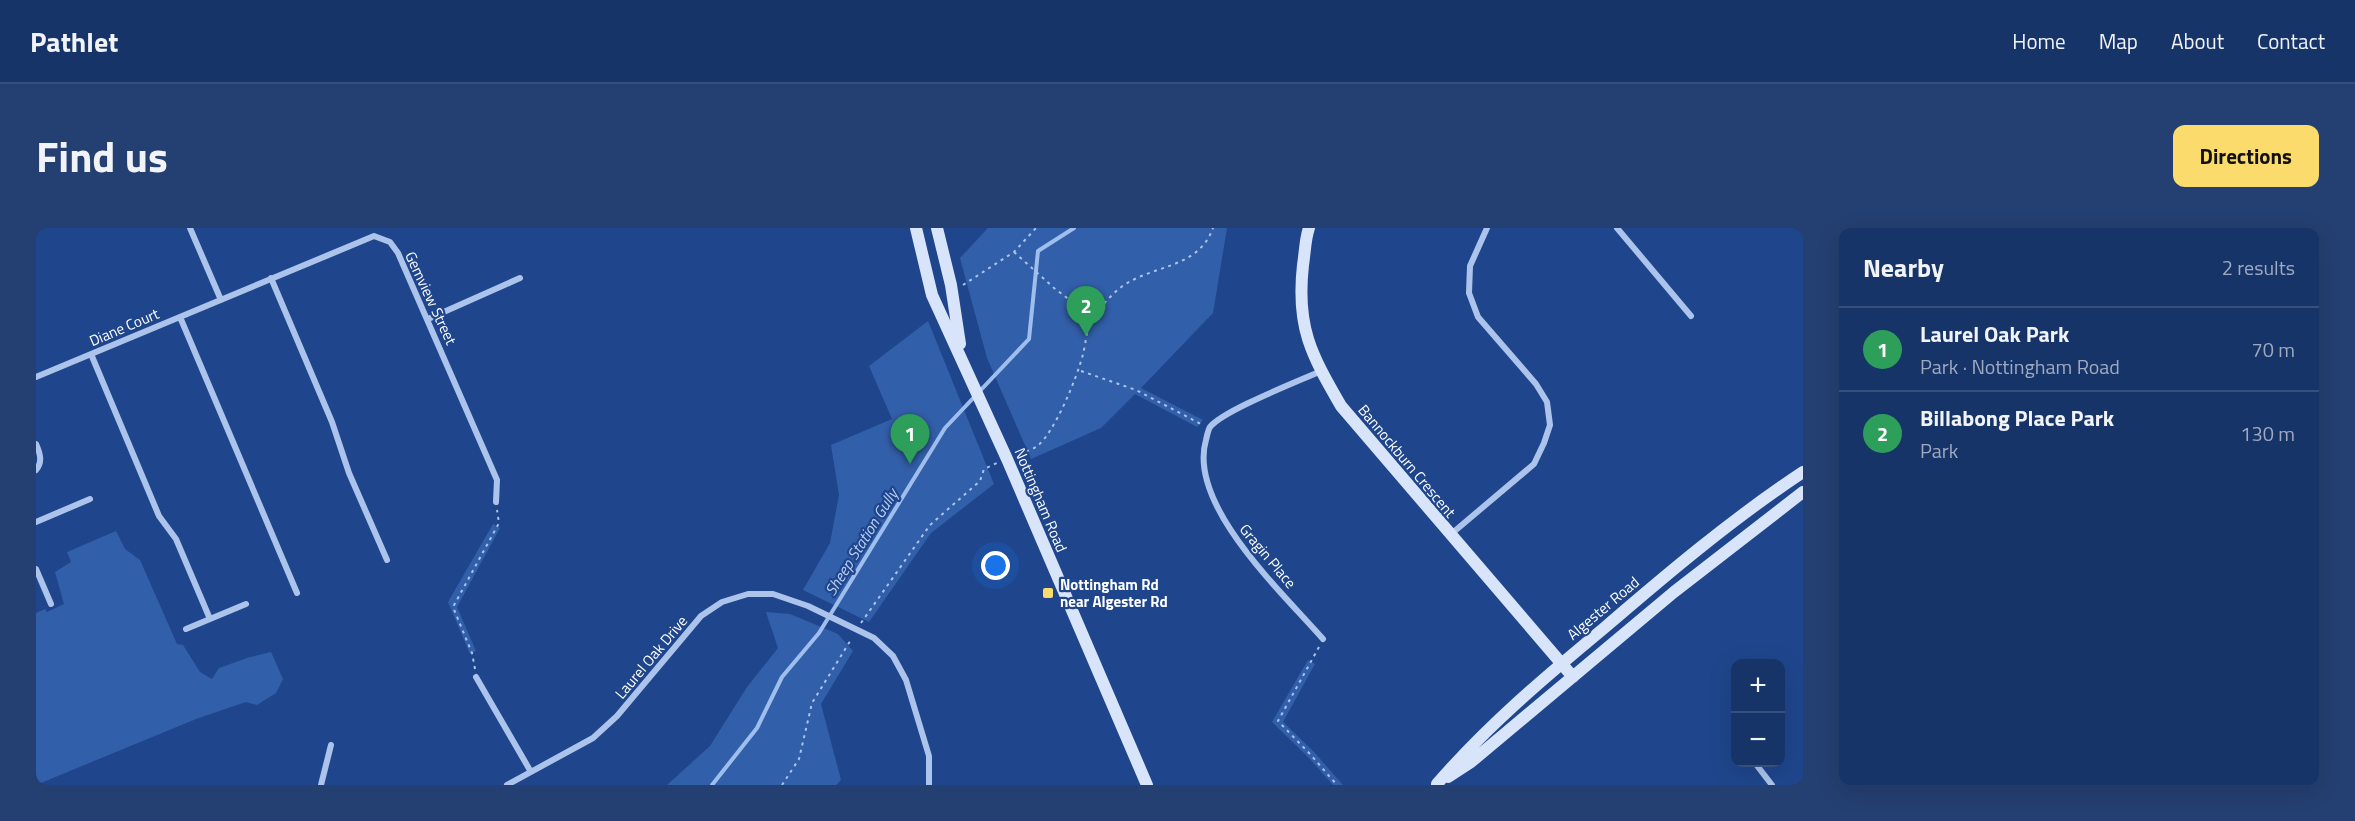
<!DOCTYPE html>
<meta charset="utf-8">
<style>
:root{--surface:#173469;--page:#243f71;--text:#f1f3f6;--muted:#9eaac0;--line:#364f7d;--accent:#fadb6b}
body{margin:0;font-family:"Titillium Web",sans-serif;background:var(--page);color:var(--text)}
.controls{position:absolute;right:18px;bottom:18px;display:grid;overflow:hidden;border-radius:12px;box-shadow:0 6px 24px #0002}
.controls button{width:54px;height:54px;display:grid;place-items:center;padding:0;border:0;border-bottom:2px solid var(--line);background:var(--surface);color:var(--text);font:30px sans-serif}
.you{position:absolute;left:960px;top:338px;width:21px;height:21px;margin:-15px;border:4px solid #fff;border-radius:50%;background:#1a73e8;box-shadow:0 0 0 9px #1a73e833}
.badge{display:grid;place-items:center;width:39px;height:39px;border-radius:50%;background:var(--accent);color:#fff;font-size:20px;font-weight:700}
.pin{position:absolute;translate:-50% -50px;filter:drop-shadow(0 2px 3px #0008)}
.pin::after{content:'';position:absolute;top:32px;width:21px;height:18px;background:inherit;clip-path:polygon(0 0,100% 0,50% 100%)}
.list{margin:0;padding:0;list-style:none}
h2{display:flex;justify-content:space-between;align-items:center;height:78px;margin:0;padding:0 24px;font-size:26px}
h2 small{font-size:20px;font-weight:400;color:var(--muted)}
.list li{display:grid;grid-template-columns:39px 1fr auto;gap:18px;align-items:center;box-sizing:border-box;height:84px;padding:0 24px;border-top:2px solid var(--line)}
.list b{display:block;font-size:22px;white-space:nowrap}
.list p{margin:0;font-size:20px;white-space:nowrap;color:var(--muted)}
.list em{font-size:20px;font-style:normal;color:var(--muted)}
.map{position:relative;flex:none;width:1767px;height:557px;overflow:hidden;border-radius:12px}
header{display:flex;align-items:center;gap:36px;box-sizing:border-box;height:84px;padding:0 30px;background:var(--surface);border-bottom:2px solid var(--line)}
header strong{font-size:28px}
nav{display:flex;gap:33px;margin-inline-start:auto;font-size:21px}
.intro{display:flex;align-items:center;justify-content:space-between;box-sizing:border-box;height:144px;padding:0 36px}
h1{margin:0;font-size:42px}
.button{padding:15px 27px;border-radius:12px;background:var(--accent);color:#111;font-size:21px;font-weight:700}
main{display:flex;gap:36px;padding:0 36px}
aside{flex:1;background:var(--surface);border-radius:12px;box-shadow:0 6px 24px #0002}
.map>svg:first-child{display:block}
</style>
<header>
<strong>Pathlet</strong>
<nav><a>Home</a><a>Map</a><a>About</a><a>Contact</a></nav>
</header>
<div class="intro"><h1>Find us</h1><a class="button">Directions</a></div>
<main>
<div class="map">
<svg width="1767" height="557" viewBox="0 0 1767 557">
<rect width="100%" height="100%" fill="#1f468c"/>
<path fill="#325fa9" d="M952,0H1191L1177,85L1105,160L1167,192L1161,199L1099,166L1065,200L995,231L951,130L924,30Z
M892,93L958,256L895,305L833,394L767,362L794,315L803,267L795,217L856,191L833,138Z
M457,296L464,300L421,379L440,423L434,426L412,374Z
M80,303L89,321L104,332L141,416L147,417L164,444L176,451L183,440L211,430L235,424L247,451L240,465L221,477L210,474L160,491L0,557V385L9,381L11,384L28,376L19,344L35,334L31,324Z
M730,384L754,386L802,406L817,423L785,476L805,552L800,557H631L674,518L711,459L742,420Z
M1272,432L1279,436L1247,494L1278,524L1307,557H1297L1273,530L1236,494Z"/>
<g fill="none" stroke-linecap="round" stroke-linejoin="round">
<path stroke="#9fbeed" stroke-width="4" d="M676,557L721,500L746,449L783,405L909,200L993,111L1002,23L1038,0"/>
<path stroke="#acc4ec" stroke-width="2" stroke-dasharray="3 4.5" stroke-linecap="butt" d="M978,24L1018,60L1056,89
M927,57L978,24L1000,0
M1045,143L1100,162L1165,196
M983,226C988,224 995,222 1000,219C1018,207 1042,147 1047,126C1050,115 1051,95 1059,86C1066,78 1075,67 1084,60C1115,36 1162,42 1177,0
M825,395L894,297L944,253L948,241L961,235
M1283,419L1242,493L1274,526L1301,557
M439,441L436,425L417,379L463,295L461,282
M746,557L763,531L776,475L816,410"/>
<path stroke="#acc4ec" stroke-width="6" d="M154,0L185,72
M1581,0L1655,88
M235,50L296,194L313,245L351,332
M144,89L261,365
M392,91L484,50
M55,126L123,288L140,311L174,391
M1285,143C1261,154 1188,182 1174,199C1172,202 1171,208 1170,212C1151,277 1247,365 1287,411
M0,149L338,8L354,14L362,25L461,252L460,274
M0,216C4,225 7,234 0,242
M0,294L54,271
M1414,307L1498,236L1508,215L1514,197L1511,174L1500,156L1442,89L1433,65L1434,38L1451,0
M0,341L15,376
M150,401L210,376
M440,449L495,544
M1719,535L1736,557
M285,557L295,517
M471,557L557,510L581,488L665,388L686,374L712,366H737L772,378L838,410L857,428L870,452L893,528V557"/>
<path stroke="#d8e4f9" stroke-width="12" d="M880,0L896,67L971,231L1111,557
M901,0L915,57L924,116
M1273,0C1269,11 1269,25 1267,37C1260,99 1275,126 1305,178L1537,449
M1412,549L1435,534L1638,364L1767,264
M1401,556C1451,498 1508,450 1567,401C1631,346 1696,291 1767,244"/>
</g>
<rect fill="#fadb6b" stroke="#1f468c" stroke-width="2" x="1006" y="359" width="12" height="12" rx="3"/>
<g text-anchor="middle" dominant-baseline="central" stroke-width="4.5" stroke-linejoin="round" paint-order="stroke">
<g font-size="15" fill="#fff" stroke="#1f468c">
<text transform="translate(395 70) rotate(65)">Gemview Street</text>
<text transform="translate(88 99) rotate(-23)">Diane Court</text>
<text transform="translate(1371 233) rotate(50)">Bannockburn Crescent</text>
<text transform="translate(1005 272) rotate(67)">Nottingham Road</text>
<text transform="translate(1232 328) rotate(50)">Gragin Place</text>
<text transform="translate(1567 380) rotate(-40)">Algester Road</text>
<text transform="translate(615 429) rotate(-50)">Laurel Oak Drive</text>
</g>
<g font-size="15" font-weight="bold" fill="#fff" stroke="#1f468c" text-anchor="start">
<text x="1024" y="356">Nottingham Rd<tspan x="1024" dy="17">near Algester Rd</tspan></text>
</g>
<g font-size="16" font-style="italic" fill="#b7cef3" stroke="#1f468c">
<text transform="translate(825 314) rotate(-58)">Sheep Station Gully</text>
</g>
</g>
</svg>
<div class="controls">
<button>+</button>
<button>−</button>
</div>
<div class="you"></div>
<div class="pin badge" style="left:874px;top:236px;background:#2e9e5b">1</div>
<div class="pin badge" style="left:1050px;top:108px;background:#2e9e5b">2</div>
</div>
<aside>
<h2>Nearby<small>2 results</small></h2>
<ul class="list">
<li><span class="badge" style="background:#2e9e5b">1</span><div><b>Laurel Oak Park</b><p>Park · Nottingham Road</p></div><em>70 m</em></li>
<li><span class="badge" style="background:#2e9e5b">2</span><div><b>Billabong Place Park</b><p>Park</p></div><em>130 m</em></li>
</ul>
</aside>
</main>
